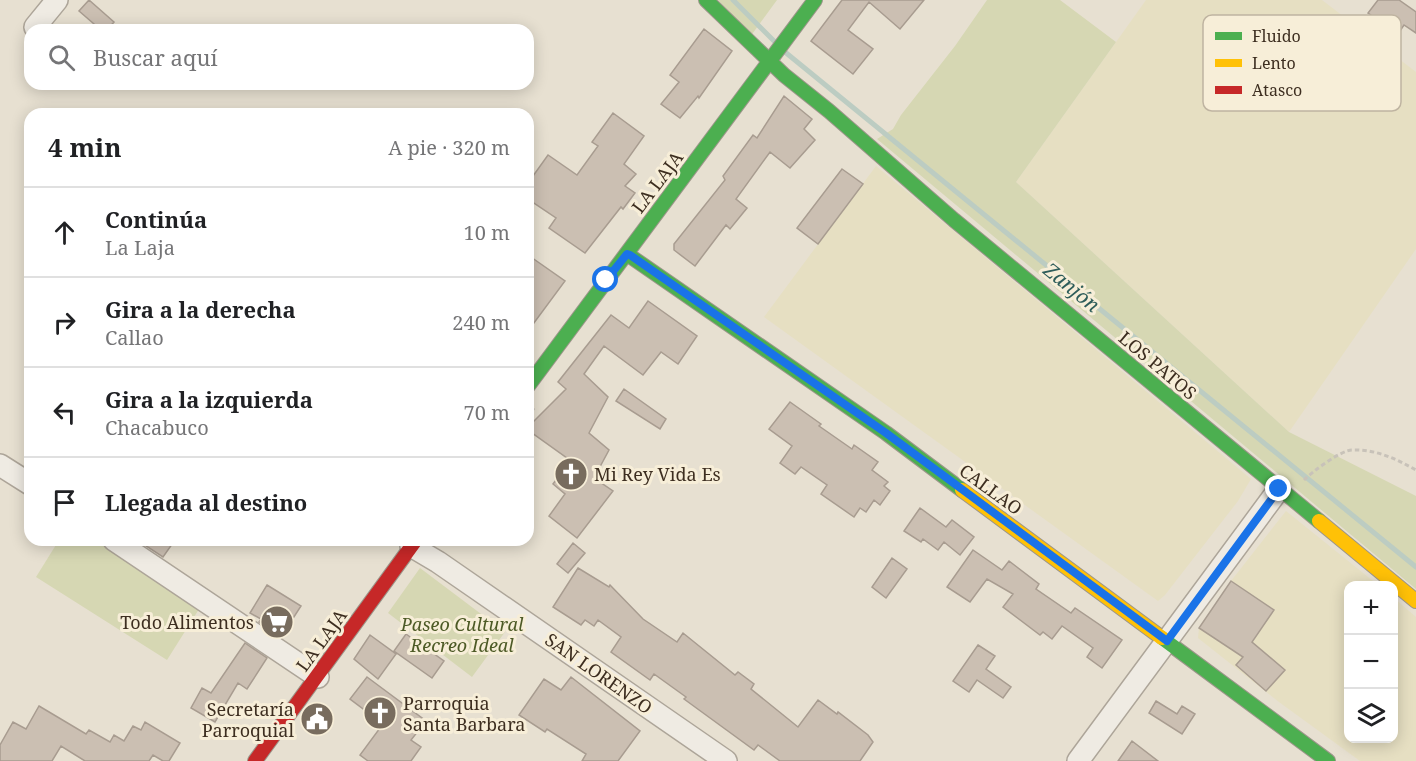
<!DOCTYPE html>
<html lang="es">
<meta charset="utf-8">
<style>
:root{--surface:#fff;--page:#f6f6f6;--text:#202124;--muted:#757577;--line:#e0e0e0}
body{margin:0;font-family:"Noto Serif",serif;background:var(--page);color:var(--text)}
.controls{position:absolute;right:18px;bottom:18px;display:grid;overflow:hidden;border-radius:12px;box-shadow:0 3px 15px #0003}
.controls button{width:54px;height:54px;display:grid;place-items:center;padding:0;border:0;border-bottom:2px solid var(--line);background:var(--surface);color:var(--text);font:30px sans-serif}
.stop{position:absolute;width:18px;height:18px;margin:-14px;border:4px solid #1a73e8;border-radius:50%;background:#fff}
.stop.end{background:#1a73e8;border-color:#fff;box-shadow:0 2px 6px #0008}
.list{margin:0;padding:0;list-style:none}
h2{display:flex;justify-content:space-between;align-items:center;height:78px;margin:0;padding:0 24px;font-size:26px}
h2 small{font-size:20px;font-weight:400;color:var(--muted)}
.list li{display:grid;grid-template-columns:39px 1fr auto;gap:18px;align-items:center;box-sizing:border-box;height:90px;padding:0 24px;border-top:2px solid var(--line)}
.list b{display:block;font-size:22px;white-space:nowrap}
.list p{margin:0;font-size:20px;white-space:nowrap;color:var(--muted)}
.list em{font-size:20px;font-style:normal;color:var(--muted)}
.icon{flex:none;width:33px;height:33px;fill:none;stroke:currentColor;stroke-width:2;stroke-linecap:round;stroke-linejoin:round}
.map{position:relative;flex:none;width:1416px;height:761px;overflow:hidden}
.search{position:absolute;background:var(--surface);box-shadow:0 3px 15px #0003;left:24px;top:24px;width:510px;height:66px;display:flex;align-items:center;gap:15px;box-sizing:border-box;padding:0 21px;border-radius:18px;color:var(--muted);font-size:22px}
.panel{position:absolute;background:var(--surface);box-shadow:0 3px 15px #0003;left:24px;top:108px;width:510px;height:438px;border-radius:18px}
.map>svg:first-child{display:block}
</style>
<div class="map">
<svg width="1416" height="761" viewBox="0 0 1416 761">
<rect width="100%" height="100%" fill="#e7e0d1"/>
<path fill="#e6dfc2" d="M1146,0H1322L1416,72V249L1289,432L1016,182Z
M876,166L1251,479L1238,501L1165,595L1158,601L764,317Z
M1286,511L1378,585L1348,586V738H1394V598L1416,617V761H1360L1279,702L1198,638L1199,628L1231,581Z"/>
<path fill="#d6d7b3" d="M718,0H777L750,37Z
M987,0H1060L1116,42L1016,182L1289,432L1416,496V589L877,139L893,129L901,115L955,46Z
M59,540H96L201,606L167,660L36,577Z
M420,568L505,632L472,677L388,613Z"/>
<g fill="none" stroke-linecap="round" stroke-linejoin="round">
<path stroke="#bcccc2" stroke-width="5" d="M733,0L774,41
M785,52L1416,567"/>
</g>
<path fill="#cbbfb2" stroke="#a89c90" stroke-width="1.5" d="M89,0L114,22L107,30H101L79,11Z
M842,0H924L900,29L869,2L848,30L873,49L853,74L811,41Z
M1378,0H1399L1416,12V33L1404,25L1387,50L1373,39L1384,24L1368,13Z
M704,29L732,51L699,98L698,96L680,118L661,104L679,82L670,75Z
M784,96L812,119L804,129L815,140L790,168L770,152L736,199L747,208L730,229L726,225L695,266L674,250V244L725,180L723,176L753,135L757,138Z
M613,113L644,136L624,164L636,174L625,186L635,193L623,209L621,207L585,253L549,228L556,218L528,199V183L548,155L577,175L598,146L592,142Z
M842,169L863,184L818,244L797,228Z
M528,255L565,281L528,331Z
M648,301L697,336L678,364L661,352L643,375L604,346L584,374L608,397L589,433L609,450L594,478L613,491L577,538L549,516L565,494L553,484L571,461L528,430V427L566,389L558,382L611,315L629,328Z
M624,389L666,419L660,429L616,401Z
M790,402L821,424L819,426L852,449L854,445L878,462L872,470L888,482L884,486L890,491L880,505L874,500L866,512L860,508L854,517L821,494L827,485L801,467L795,474L780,463L792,446L769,429Z
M920,508L946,527L952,520L974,537L960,555L944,542L938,550L923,539L921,542L904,531Z
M137,540H175L163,557Z
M573,543L585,553L568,573L557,564Z
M973,550L1002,570L1009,561L1039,584L1036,589L1071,613L1075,608L1122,640L1102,668L1087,657L1093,648L1062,626L1052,639L1043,632L1040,635L1003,607L1013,594L987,579L970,602L947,587Z
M892,558L907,569L886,598L872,587Z
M578,568L609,587L610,585L643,619L677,642L683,633L735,675L738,672L754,684L751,689L798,727L818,700L837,714L838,712L868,735L873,742L860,761H780L758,745L754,750L684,699L686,697L654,674L650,680L611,652L621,637L598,620L594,626L585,620L581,625L553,607Z
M1231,581L1274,610L1252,642L1285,670L1266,691L1236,665L1243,657L1199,628Z
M267,585L301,606L281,637L259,622L261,619L250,613Z
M406,634L444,661L432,678L394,651Z
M370,635L396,654L378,679L354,659Z
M245,643L267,658L247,689L238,683L215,722L191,708L202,688L211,693Z
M978,645L995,656L986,669L1011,687L1003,698L977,680L969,692L953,681Z
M367,677L426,721L411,740L421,747L411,761H368L360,755L383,724L350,699Z
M571,677L640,731L618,761H582L586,754L547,729L545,732L519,715L544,679L561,690Z
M1156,701L1177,714L1182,706L1195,714L1182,734L1149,713Z
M39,706L86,734L89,730L110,742L114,735L124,741L133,726L141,730L145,722L180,743L169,761H163L153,755L149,761H85L61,746L52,761H0V745L13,722L26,729Z
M1132,741L1158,761H1118Z"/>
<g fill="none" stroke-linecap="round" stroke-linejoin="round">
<g stroke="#ada599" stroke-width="24">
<path id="street" d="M35,27L57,0
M0,465L30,484
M114,540L318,677
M411,546L438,562L726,761
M1078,761L1279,489"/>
</g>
<g stroke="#9c958a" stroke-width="16">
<path id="fast" d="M706,0L784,75L829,111L954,220L1319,521
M627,254L886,433L962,490
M528,386L815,0
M1162,638L1328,761"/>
</g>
<g stroke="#9c958a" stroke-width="16">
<path id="slow" d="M962,490L1162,638
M1319,521L1416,601"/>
</g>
<g stroke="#9c958a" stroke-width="16">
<path id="jam" d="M255,761L416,540"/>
</g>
<path stroke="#c8c2b9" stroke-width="3" stroke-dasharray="4.5 3" stroke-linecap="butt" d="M528,416L534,408
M1304,480C1312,472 1341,450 1352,450C1376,449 1396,459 1416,470"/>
<use href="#street" stroke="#efebe3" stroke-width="21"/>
<use href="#fast" stroke="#4caf50" stroke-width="14"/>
<use href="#slow" stroke="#ffc107" stroke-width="14"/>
<use href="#jam" stroke="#c62828" stroke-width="14"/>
</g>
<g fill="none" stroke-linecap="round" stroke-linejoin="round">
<path stroke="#1a73e8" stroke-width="8" d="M606,280L627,254L630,255L886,433L1167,641L1279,489"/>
</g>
<defs>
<g id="church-disc" transform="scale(1.725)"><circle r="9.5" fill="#786c5e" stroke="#f7eed8"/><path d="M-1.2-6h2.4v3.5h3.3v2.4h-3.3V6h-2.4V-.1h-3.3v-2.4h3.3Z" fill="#fff"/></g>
<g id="supermarket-disc" transform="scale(1.725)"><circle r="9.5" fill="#786c5e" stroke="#f7eed8"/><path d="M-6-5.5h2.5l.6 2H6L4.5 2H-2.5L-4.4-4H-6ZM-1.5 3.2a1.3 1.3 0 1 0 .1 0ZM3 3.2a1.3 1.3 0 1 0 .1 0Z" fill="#fff"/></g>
<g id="civic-disc" transform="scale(1.725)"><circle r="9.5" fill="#786c5e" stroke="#f7eed8"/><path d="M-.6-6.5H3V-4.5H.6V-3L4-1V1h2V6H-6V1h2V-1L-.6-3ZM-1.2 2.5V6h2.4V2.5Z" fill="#fff"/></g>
</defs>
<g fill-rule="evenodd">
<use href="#church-disc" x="571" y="474"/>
<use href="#supermarket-disc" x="277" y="622"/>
<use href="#church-disc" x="380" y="713"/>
<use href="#civic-disc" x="317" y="719"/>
</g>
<g text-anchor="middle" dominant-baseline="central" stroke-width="6" stroke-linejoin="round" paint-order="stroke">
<g font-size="18" fill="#3d2e20" stroke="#f7eed8">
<text transform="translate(657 182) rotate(-53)">LA LAJA</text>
<text transform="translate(1158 365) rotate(40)">LOS PATOS</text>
<text transform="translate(991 489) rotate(36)">CALLAO</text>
<text transform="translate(321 640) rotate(-54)">LA LAJA</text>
<text transform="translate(599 673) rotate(35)">SAN LORENZO</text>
</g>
<g font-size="18" fill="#3d2e20" stroke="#f7eed8" text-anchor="start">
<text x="594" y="474">Mi Rey Vida Es</text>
<text x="254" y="622" text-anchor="end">Todo Alimentos</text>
<text x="403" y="703">Parroquia<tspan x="403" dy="21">Santa Barbara</tspan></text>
<text x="294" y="709" text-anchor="end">Secretaría<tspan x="294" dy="21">Parroquial</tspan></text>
</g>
<g font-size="18" font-style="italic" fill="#4d5a26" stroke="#f7eed8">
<text x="462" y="624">Paseo Cultural<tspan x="462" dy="21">Recreo Ideal</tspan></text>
</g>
<g font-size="20" font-style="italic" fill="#2f5d5a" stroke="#f7eed8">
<text transform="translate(1072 287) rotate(39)">Zanjón</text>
</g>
</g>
<rect x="1203" y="15" width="198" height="96" rx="9" fill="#f7eed8" stroke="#bfb4a1" stroke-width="1.5"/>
<rect x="1215" y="32" width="27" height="8" fill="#4caf50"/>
<rect x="1215" y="59" width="27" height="8" fill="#ffc107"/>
<rect x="1215" y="86" width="27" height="8" fill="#c62828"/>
<g font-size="16" fill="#3d2e20">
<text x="1252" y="42">Fluido</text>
<text x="1252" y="69">Lento</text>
<text x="1252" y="96">Atasco</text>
</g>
</svg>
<div class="controls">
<button>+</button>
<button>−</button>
<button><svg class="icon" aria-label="layers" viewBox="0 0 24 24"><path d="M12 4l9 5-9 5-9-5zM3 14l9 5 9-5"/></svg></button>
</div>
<div class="stop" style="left:606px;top:280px"></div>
<div class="stop end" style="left:1279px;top:489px"></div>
<div class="search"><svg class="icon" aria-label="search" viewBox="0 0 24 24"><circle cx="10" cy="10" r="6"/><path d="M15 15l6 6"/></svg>Buscar aquí</div>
<section class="panel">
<h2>4 min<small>A pie · 320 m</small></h2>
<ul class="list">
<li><svg class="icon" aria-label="ahead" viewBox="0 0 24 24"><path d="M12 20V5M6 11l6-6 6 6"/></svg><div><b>Continúa</b><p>La Laja</p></div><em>10 m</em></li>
<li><svg class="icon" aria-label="right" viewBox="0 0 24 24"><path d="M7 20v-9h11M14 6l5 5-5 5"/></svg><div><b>Gira a la derecha</b><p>Callao</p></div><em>240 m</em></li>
<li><svg class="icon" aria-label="left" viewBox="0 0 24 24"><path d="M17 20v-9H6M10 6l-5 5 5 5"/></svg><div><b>Gira a la izquierda</b><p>Chacabuco</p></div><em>70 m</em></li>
<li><svg class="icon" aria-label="arrive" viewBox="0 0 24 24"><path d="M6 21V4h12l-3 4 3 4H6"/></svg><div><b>Llegada al destino</b></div></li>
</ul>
</section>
</div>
